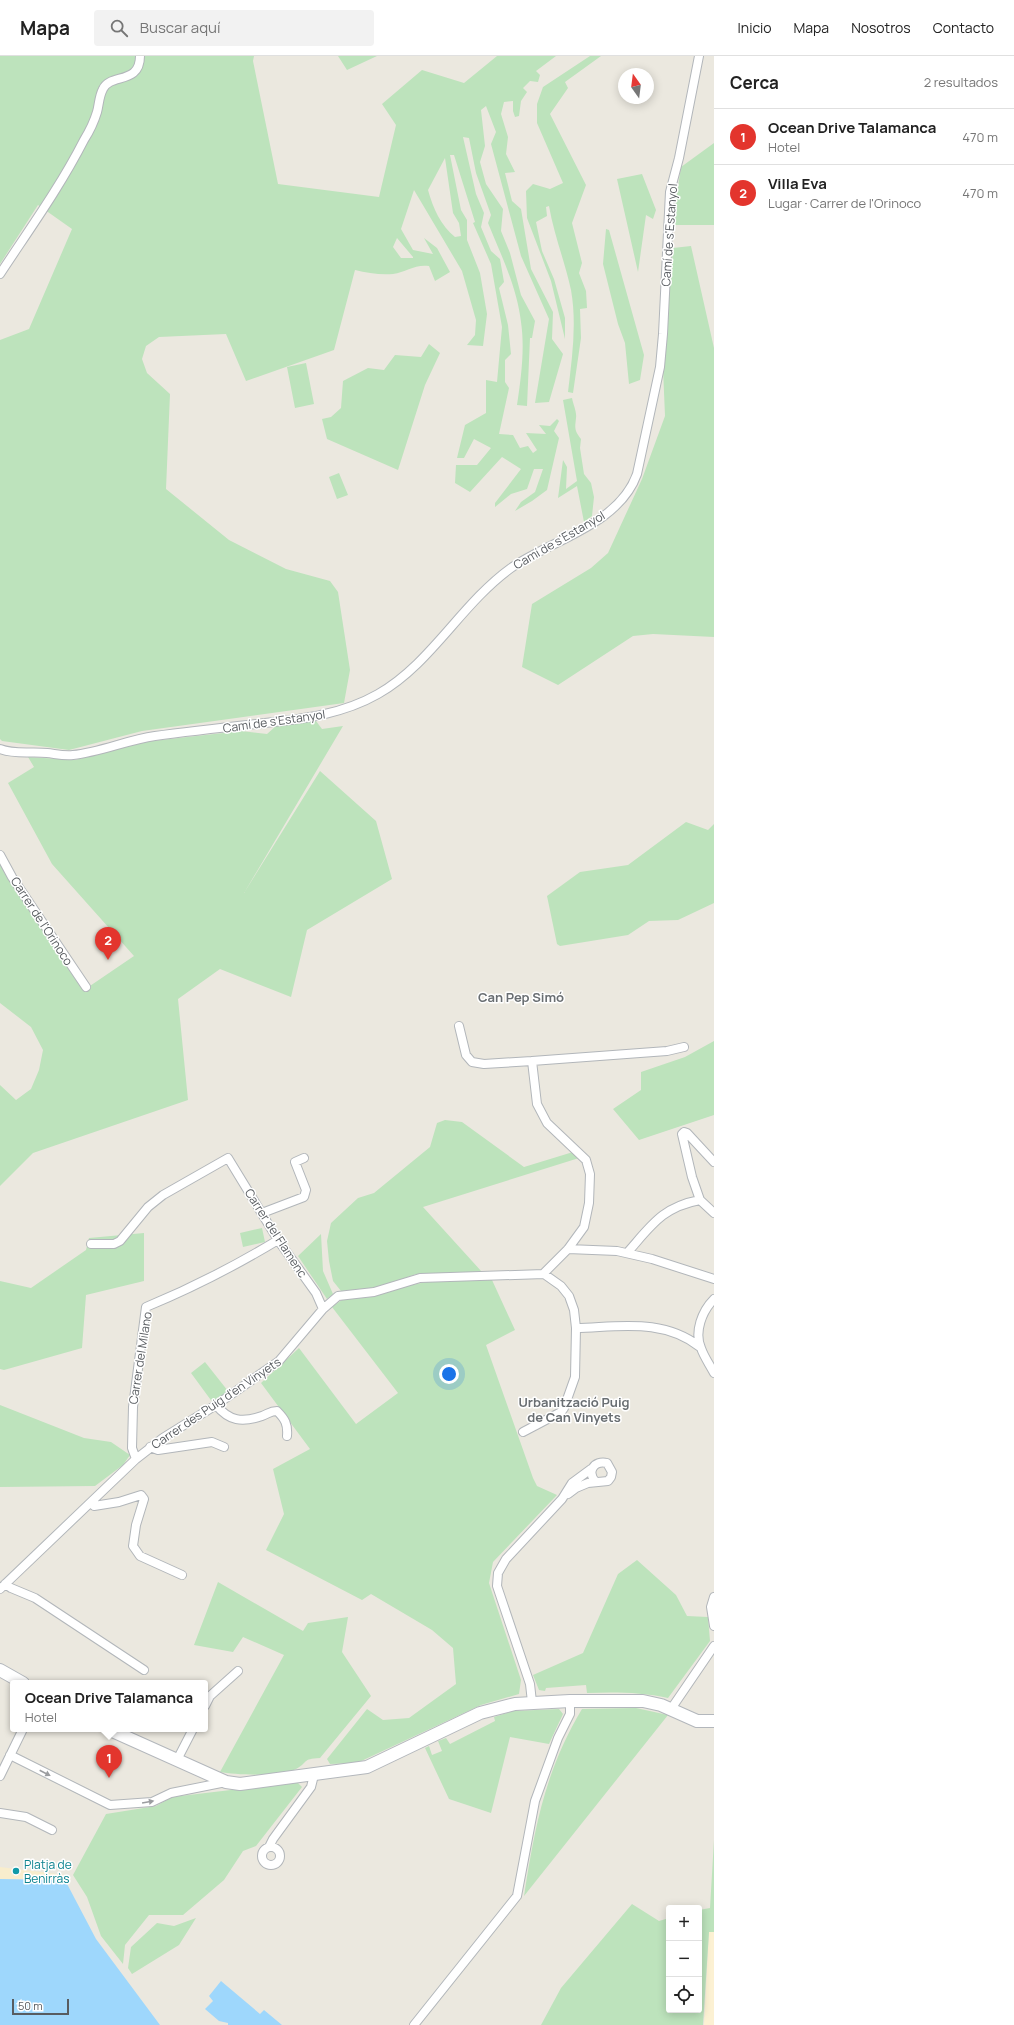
<!DOCTYPE html>
<html lang="es">
<meta charset="utf-8">
<style>
:root{--surface:#fff;--page:#f2f2f2;--text:#222;--muted:#767676;--line:#e0e0e0;--accent:#e3352d}
body{margin:0;font-family:Manrope,sans-serif;background:var(--page);color:var(--text)}
.controls{position:absolute;right:12px;bottom:12px;display:grid;overflow:hidden;border-radius:4px;box-shadow:0 2px 10px #0003}
.controls button{width:36px;height:36px;display:grid;place-items:center;padding:0;border:0;border-bottom:1px solid var(--line);background:var(--surface);color:var(--text);font:20px sans-serif}
.compass{position:absolute;left:618px;top:12px;width:36px;height:36px;border-radius:50%;background:var(--surface);box-shadow:0 2px 10px #0003;rotate:346deg}
.scale{position:absolute;left:12px;bottom:10px;width:57px;box-sizing:border-box;padding-left:4px;border:2px solid #585c60;border-top:0;font-size:11px;line-height:14px;white-space:nowrap;color:#585c60;-webkit-text-stroke:3px #fff;paint-order:stroke}
.you{position:absolute;left:449px;top:1318px;width:14px;height:14px;margin:-10px;border:3px solid #fff;border-radius:50%;background:#1a73e8;box-shadow:0 0 0 6px #1a73e833}
.badge{display:grid;place-items:center;width:26px;height:26px;border-radius:50%;background:var(--accent);color:#fff;font-size:13px;font-weight:700}
.pin{position:absolute;translate:-50% -33px;filter:drop-shadow(0 1px 2px #0008)}
.pin::after{content:'';position:absolute;top:21px;width:14px;height:12px;background:inherit;clip-path:polygon(0 0,100% 0,50% 100%)}
.popup{position:absolute;left:10px;top:1624px;width:198px;height:52px;box-sizing:border-box;display:grid;place-content:center;border-radius:4px;background:var(--surface);filter:drop-shadow(0 1px 3px #0005);font-size:13px;white-space:nowrap;color:var(--muted)}
.popup b{font-size:15px;color:var(--text)}
.popup::after{content:'';position:absolute;left:50%;top:100%;margin-left:-8px;border:8px solid transparent;border-top-color:var(--surface)}
.list{margin:0;padding:0;list-style:none}
h2{display:flex;justify-content:space-between;align-items:center;height:52px;margin:0;padding:0 16px;font-size:17px}
h2 small{font-size:13px;font-weight:400;color:var(--muted)}
.list li{display:grid;grid-template-columns:26px 1fr auto;gap:12px;align-items:center;box-sizing:border-box;height:56px;padding:0 16px;border-top:1px solid var(--line)}
.list b{display:block;font-size:15px;white-space:nowrap}
.list p{margin:0;font-size:13px;white-space:nowrap;color:var(--muted)}
.list em{font-size:13px;font-style:normal;color:var(--muted)}
.icon{flex:none;width:22px;height:22px;fill:none;stroke:currentColor;stroke-width:2;stroke-linecap:round;stroke-linejoin:round}
.map{position:relative;flex:none;width:714px;height:1969px;overflow:hidden}
header{display:flex;align-items:center;gap:24px;box-sizing:border-box;height:56px;padding:0 20px;background:var(--surface);border-bottom:1px solid var(--line)}
header strong{font-size:19px}
nav{display:flex;gap:22px;margin-inline-start:auto;font-size:14px}
.search{width:280px;height:36px;background:var(--page);display:flex;align-items:center;gap:10px;box-sizing:border-box;padding:0 14px;border-radius:4px;color:var(--muted);font-size:15px}
main{display:flex}
aside{flex:1;background:var(--surface)}
.map>svg:first-child{display:block}
</style>
<header>
<strong>Mapa</strong>
<div class="search"><svg class="icon" aria-label="search" viewBox="0 0 24 24"><circle cx="10" cy="10" r="6"/><path d="M15 15l6 6"/></svg>Buscar aquí</div>
<nav><a>Inicio</a><a>Mapa</a><a>Nosotros</a><a>Contacto</a></nav>
</header>
<main>
<div class="map">
<svg width="714" height="1969" viewBox="0 0 714 1969">
<rect width="100%" height="100%" fill="#ebe8df"/>
<path fill="#fcf1d3" d="M709,1876H714V1969H704Z"/>
<path fill="#bde3bc" fill-rule="evenodd" d="M0,0H254L253,5L278,128L379,141L396,69L382,48L422,14L464,27L497,0H556L536,15L540,19L538,26L530,25L523,32L527,36L521,45L519,60L515,61L513,55V45L504,46L501,58L508,81L506,98L515,116L505,117L512,145L521,153L531,213L553,256L552,283L563,298L549,346L535,347L549,263L521,200L491,88L496,76L486,50L481,54L485,90L480,106L486,128L503,153L501,175L510,197L521,239L535,265L532,282H530L527,350L517,349C521,322 525,293 521,266C517,231 501,199 488,167L491,159L476,117L469,82L463,81L476,138L484,157L481,171L491,195L500,203L504,226L499,232L508,269L511,298L505,304V326L509,332L499,378L513,379L520,392L528,390L533,397L537,394L526,377L546,378L539,369L550,370L557,363L559,365L554,375L559,382L547,434L532,445L515,455L521,446L535,436L543,413H534L527,433L511,438L495,451V447L521,413L502,401L470,436L455,427L456,409H477L491,392L474,383L464,402H457L465,369L486,357V324L497,326L502,271L491,208L473,167L475,166L454,99H450L461,154L467,164V184L480,217L487,258L483,290L467,289L475,279L476,264L462,215L414,134L401,173L413,194L433,198L424,182L437,192L450,216L435,225L429,210C415,208 406,216 393,218C380,219 367,217 355,214L334,294L246,325L226,278L159,281L146,290L142,303L147,317L170,338L166,433L229,484L286,513L330,525L338,536L350,614L344,647L142,675L69,694L2,685L0,683V284L29,273L72,173L38,149L0,208ZM445,102L453,157L459,167L461,180L455,181C441,170 433,152 428,134ZM397,182L413,201V202H401L393,191Z
M338,0H377L347,14Z
M590,0H601L565,26L568,32L550,58L586,129L572,167L582,207L579,217L586,235L587,252L580,253L581,282L573,337L568,336C572,302 577,268 571,234C565,206 554,179 549,150L546,151L547,160L536,166L542,195L554,223L565,262V283L551,225L527,162L526,135L533,128L550,133L563,127L537,67V48L543,31Z
M714,87V169H672L681,111Z
M642,118L656,154L653,163L646,159L638,216L617,123Z
M606,173L609,174L644,299L640,324L629,328L625,287L618,268L603,208Z
M691,190L714,292V581L653,578L633,580L558,629L522,611L532,548L591,512L608,497L642,423L665,360L663,312L673,192Z
M429,288L440,297L425,329L398,414L327,383L322,363L331,361L341,352L343,325L368,312L384,314L395,299L421,301Z
M306,307L314,348L295,352L287,311Z
M572,342C573,348 577,356 576,362C575,372 574,374 581,383L580,392L584,418L591,427L594,441L592,460L584,466L577,430L558,442L563,404L567,411L566,433L577,425L563,344Z
M339,417L348,439L337,443L329,421Z
M316,665L322,673L343,670L244,837L320,715L376,765L392,823L307,874L291,941L220,913L178,943L188,1044L33,1097L0,1130V1029L16,1044L31,1033L39,1014L43,994L31,971L0,947V808L10,826L84,934L134,900L52,808L8,727L34,711L28,701L75,704L143,686L241,675L267,678L276,670Z
M686,766L708,774L714,768V847L678,864L649,865L628,879L560,890L557,888L547,840L580,816L628,809Z
M714,985V1059L639,1084L613,1053L641,1034V1016L685,1001Z
M445,1064L462,1066L524,1111L573,1096L579,1102L423,1151L482,1216L416,1218L378,1232L341,1235L333,1225L329,1205L327,1185L331,1167L358,1142L374,1137L430,1091L437,1067Z
M262,1172L265,1186L243,1191L240,1177Z
M144,1177V1225L86,1239L82,1292L4,1314L0,1313V1225L31,1232L86,1194L89,1182Z
M321,1178L323,1215L333,1238L327,1243L298,1200Z
M492,1224L515,1274L486,1289L533,1422L537,1430L557,1439L493,1506L489,1527L521,1624L519,1638L481,1649L357,1707L330,1708L327,1703L367,1653L383,1664L409,1662L456,1628L453,1592L432,1574L371,1538L362,1544L266,1494L284,1458L273,1413L310,1393L261,1327L299,1292L356,1368L398,1337L332,1251L343,1243L371,1241L407,1230L431,1225Z
M205,1306L228,1335L213,1347L191,1317Z
M0,1349L84,1382L111,1386L130,1399L123,1409L95,1430L0,1431Z
M637,1504L676,1539L687,1560L708,1561L710,1585L668,1642C641,1636 614,1636 587,1637L586,1629L546,1632L545,1635L539,1634L533,1619L583,1597L618,1518Z
M218,1526L303,1575L308,1567L348,1561L342,1596L371,1640L320,1702C301,1703 309,1706 296,1713C281,1721 237,1719 220,1716L284,1599L243,1581L233,1596L194,1589Z
M636,1652L668,1659L524,1840C535,1770 545,1715 582,1653Z
M559,1653L563,1658L549,1688L510,1681L491,1757L449,1743L425,1692L429,1690L432,1699L442,1695L438,1685L446,1682L450,1688L495,1665L494,1661L513,1655Z
M297,1726L302,1731L256,1790L243,1795L224,1824L183,1859H149L125,1889L123,1908L101,1880L87,1841L73,1819L106,1758L156,1750L172,1741Z
M714,1784V1876H709L703,1969H541L561,1932L632,1848L659,1865L669,1862V1954H699V1854L710,1852Z
M196,1862L179,1889L132,1918L128,1912L131,1891L157,1867L174,1870Z"/>
<path fill="#f8edcd" d="M0,1811L65,1819V1824L0,1823Z"/>
<path fill="#9ed7fc" d="M0,1823L65,1824L96,1883L160,1969H0Z
M221,1925L260,1958L264,1954L282,1969H228V1967L219,1965L205,1953L213,1945L209,1940Z"/>
<g fill="none" stroke-linecap="round" stroke-linejoin="round">
<g stroke="#b2b6ba" stroke-width="10">
<path id="street" d="M0,218C29,174 60,131 84,84C89,76 94,66 97,56C99,49 99,40 103,33C110,17 140,29 140,0
M0,693C15,699 32,695 47,697C56,698 64,700 73,699C101,696 127,684 155,680C191,675 228,671 265,667C304,663 343,658 378,638C431,608 461,548 511,512C551,484 619,469 637,418L660,311L663,278L670,136L679,102L699,0
M0,799L12,821L86,931
M459,970L466,999L472,1006L484,1008L532,1005
M714,1106L687,1077L684,1076L682,1078L692,1121L700,1144L714,1157
M262,1157L304,1141L306,1134L295,1106L304,1102
M91,1188H114L120,1185L148,1151L163,1139L228,1102L278,1184L316,1237L323,1253
M568,1193L617,1195L652,1203L714,1223
M627,1197C651,1170 662,1151 700,1144
M543,1218L568,1193L584,1171L589,1147L590,1118L586,1104L547,1067L537,1048L532,1005L667,995L684,991
M714,1243C702,1255 694,1276 701,1292C704,1301 710,1309 714,1317
M576,1272C620,1271 663,1262 700,1291
M216,1349C229,1365 242,1367 262,1360C268,1358 270,1355 277,1355C285,1363 288,1368 287,1380
M150,1391L158,1394L212,1386L224,1391
M136,1403L132,1392L133,1351L146,1251C192,1232 235,1210 278,1184
M568,1438L576,1432L588,1427L608,1425L611,1421L612,1416L607,1407C594,1404 586,1416 596,1426
M91,1447L94,1450L119,1446L141,1439L144,1443L136,1469L133,1490L140,1500L182,1519
M5,1528L11,1532L35,1542L144,1614
M0,1533L136,1403L163,1382L216,1349L279,1305L323,1253L338,1240L374,1236L420,1222L544,1218L561,1230L569,1240L574,1254L576,1272L575,1321L564,1352L561,1356L523,1376
M714,1541L711,1551L714,1570
M532,1646L530,1628L497,1530L498,1517L506,1503L562,1443L572,1427L591,1413
M205,1650L210,1640L238,1615
M671,1653L714,1590
M10,1699L110,1749L152,1746L171,1737L226,1726
M177,1704L193,1673
M0,1720L23,1673
M0,1757L26,1761L52,1774
M262 1800a9 9 0 1 1 18 0a9 9 0 1 1-18 0Z
M269,1791L273,1783L311,1731L314,1719
M414,1969L517,1840L535,1745L558,1682L570,1658V1645"/>
</g>
<g stroke="#b3b7bc" stroke-width="14">
<path id="secondary" d="M0,1614L23,1627
M108,1673L226,1726L240,1728L367,1711L480,1657L515,1648L570,1645H643L661,1649L697,1665H714"/>
</g>
<use href="#street" stroke="#fff" stroke-width="8"/>
<use href="#secondary" stroke="#fff" stroke-width="12"/>
</g>
<defs><path id="oneway-solid" d="M-6-.8H1V-3.2L6.5 0L1 3.2V.8H-6Z"/></defs>
<g fill="#9b9da0">
<use href="#oneway-solid" transform="translate(45 1717) rotate(27)"/>
<use href="#oneway-solid" transform="translate(148 1746) rotate(-10)"/>
</g>
<circle fill="#0f9aa8" stroke="#fff" stroke-width="1.5" cx="16" cy="1815" r="4"/>
<g text-anchor="middle" dominant-baseline="central" stroke-width="3" stroke-linejoin="round" paint-order="stroke">
<g font-size="12" fill="#585c60" stroke="#fff">
<text transform="translate(669 179) rotate(-86)">Camí de s'Estanyol</text>
<text transform="translate(559 484) rotate(-30)">Camí de s'Estanyol</text>
<text transform="translate(274 665) rotate(-8)">Camí de s'Estanyol</text>
<text transform="translate(42 865) rotate(57)">Carrer de l'Orinoco</text>
<text transform="translate(276 1177) rotate(57)">Carrer del Flamenc</text>
<text transform="translate(140 1302) rotate(-81)">Carrer del Milano</text>
<text transform="translate(216 1347) rotate(-34)">Carrer des Puig d'en Vinyets</text>
</g>
<g font-size="12" fill="#0d838f" stroke="#fff" text-anchor="start">
<text x="24" y="1808">Platja de<tspan x="24" dy="14">Benirràs</tspan></text>
</g>
<g font-size="13" font-weight="bold" fill="#696e72" stroke="#fff">
<text x="521" y="941">Can Pep Simó</text>
<text x="574" y="1346">Urbanització Puig<tspan x="574" dy="15">de Can Vinyets</tspan></text>
</g>
</g>
</svg>
<div class="controls">
<button>+</button>
<button>−</button>
<button><svg class="icon" aria-label="locate" viewBox="0 0 24 24"><circle cx="12" cy="12" r="6"/><path d="M12 2v4M12 18v4M2 12h4M18 12h4"/></svg></button>
</div>
<svg class="compass" viewBox="-18 -18 36 36"><path d="M0-13l5 13h-10z" fill="#e53935"/><path d="M0 13l5-13h-10z" fill="#767676"/></svg>
<div class="scale">50 m</div>
<div class="you"></div>
<div class="pin badge" style="left:109px;top:1722px">1</div>
<div class="popup"><b>Ocean Drive Talamanca</b>Hotel</div>
<div class="pin badge" style="left:108px;top:904px">2</div>
</div>
<aside>
<h2>Cerca<small>2 resultados</small></h2>
<ul class="list">
<li><span class="badge">1</span><div><b>Ocean Drive Talamanca</b><p>Hotel</p></div><em>470 m</em></li>
<li><span class="badge">2</span><div><b>Villa Eva</b><p>Lugar · Carrer de l'Orinoco</p></div><em>470 m</em></li>
</ul>
</aside>
</main>
